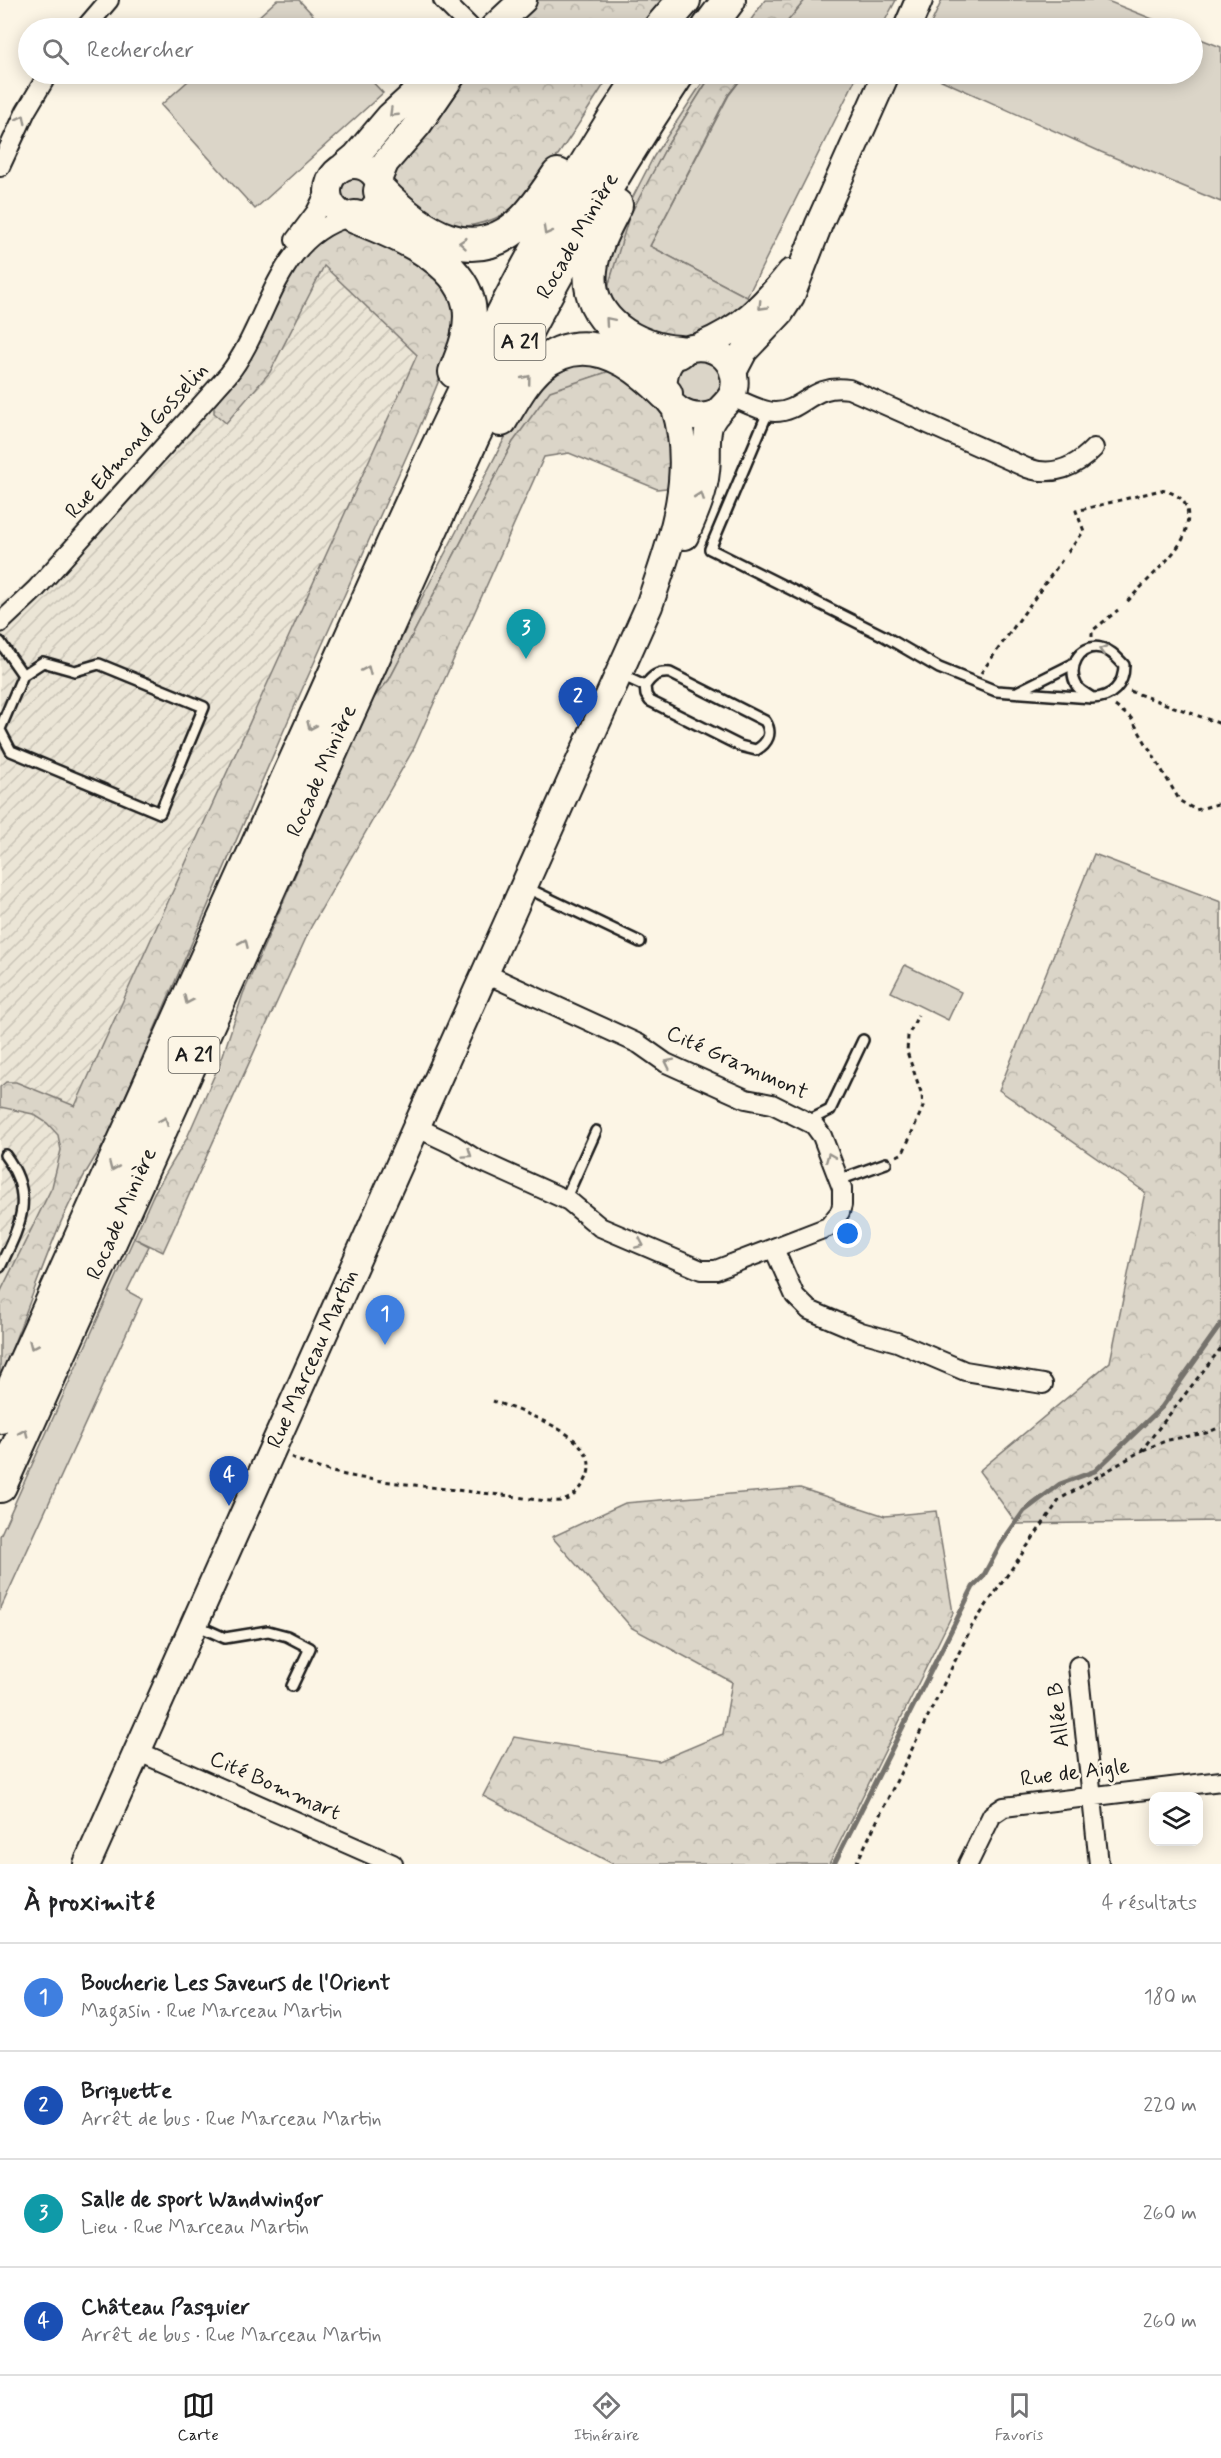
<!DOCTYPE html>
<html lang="fr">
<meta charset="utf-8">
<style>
:root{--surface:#fff;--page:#f2f2f2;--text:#202124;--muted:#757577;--line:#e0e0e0;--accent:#1c1c1c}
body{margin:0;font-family:Mynerve,sans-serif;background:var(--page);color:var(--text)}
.controls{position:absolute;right:18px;bottom:18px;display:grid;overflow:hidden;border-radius:12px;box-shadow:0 3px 15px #0003}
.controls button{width:54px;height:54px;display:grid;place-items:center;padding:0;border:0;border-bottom:2px solid var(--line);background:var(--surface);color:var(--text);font:30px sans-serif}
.you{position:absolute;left:848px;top:1234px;width:21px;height:21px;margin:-15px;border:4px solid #fff;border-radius:50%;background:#1a73e8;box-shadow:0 0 0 9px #1a73e833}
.badge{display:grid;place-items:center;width:39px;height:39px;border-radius:50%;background:var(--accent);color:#fff;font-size:20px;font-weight:700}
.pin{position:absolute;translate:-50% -50px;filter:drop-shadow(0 2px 3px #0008)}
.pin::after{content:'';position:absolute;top:32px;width:21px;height:18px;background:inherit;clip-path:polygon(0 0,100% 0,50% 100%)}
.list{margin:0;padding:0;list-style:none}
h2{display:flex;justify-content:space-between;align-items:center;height:78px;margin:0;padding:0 24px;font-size:26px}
h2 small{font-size:20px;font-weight:400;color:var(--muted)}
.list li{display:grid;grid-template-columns:39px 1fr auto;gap:18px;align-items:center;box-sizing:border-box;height:108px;padding:0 24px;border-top:2px solid var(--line)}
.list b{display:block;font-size:22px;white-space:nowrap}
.list p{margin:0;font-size:20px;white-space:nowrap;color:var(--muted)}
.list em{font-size:20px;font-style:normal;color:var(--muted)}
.icon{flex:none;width:33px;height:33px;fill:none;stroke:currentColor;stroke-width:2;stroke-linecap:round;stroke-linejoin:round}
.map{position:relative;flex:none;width:1221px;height:1864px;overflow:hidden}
.search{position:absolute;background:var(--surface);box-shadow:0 3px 15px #0003;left:18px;right:18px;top:18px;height:66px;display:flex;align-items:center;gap:15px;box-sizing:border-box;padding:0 21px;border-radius:33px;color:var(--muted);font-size:22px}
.sheet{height:510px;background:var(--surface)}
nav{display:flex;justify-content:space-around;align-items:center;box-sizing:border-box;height:84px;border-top:2px solid var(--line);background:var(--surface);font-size:16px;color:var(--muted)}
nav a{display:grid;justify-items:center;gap:3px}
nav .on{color:var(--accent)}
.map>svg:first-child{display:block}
</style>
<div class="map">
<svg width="1221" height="1864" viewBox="0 0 1221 1864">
<defs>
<pattern id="industrial-furrows" width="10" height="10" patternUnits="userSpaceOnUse" patternTransform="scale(1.5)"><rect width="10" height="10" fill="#ebe5d6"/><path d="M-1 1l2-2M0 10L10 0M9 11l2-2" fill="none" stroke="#c9c4b7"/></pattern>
<pattern id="forest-crowns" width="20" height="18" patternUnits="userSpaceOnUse" patternTransform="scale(1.5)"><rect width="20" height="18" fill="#dbd5c8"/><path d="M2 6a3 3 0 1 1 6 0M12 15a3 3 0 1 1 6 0" fill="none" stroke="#bbb6ab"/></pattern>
</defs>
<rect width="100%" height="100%" fill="#fcf5e5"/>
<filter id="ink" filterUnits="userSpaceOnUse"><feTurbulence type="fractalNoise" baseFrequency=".0167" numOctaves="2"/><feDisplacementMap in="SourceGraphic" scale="12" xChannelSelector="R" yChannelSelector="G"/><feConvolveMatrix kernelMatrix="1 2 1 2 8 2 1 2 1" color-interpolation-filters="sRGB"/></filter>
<g filter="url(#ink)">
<path fill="url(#industrial-furrows)" d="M290,238L324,265L417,355L74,1106L52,1187L0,1293V603L18,591L224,363Z"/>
<path fill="#dbd5c8" stroke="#7c7872" stroke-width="1.5" d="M277,0H299L325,28H246Z
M805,0H896L881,28H782Z
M942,0H1105L1175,28H929Z
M1193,36L1221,47V202L1101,152L928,74H1192Z
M196,74H365L383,93L255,209L161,105Z
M708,74H712L668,144L630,217L606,294L605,255L622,218L654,156Z
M745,74H858L747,297L650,246L729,95Z
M340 191a14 14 0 1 1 28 0a14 14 0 1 1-28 0Z
M677 382a22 22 0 1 1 44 0a22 22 0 1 1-44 0Z
M589,362L619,368L587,379L513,442L389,680L372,700L410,621L528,393L570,363Z
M905,965L961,992L948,1020L891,992Z
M134,1238L149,1246L127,1291L142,1299L0,1610V1536Z"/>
<path fill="url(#forest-crowns)" stroke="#7c7872" stroke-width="1.5" d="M539,0H667L645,28H508Z
M765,0H805L782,28H745Z
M462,74H611C584,113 542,191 502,215C490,222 476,225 462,227C450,228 433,227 424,218C411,206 393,194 390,176Z
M712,74H745L728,95L650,246L747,297L755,305L733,325L675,342L639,336L606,294L629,217L668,144Z
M349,228L418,255L455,299L458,319L453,346L421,424L284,730L106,1141C55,1212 35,1298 0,1377V1293L52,1187L61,1150L58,1135L47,1123L33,1114L0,1107V1087L6,1082H16L75,1106L417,355L324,266L270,372L226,423L214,413V406L245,369L304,249L332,231Z
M619,368L667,413L675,487L657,489L569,453L544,457L413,750L311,927L163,1252L134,1238L154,1193L186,1140L222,1058L243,994L372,700L389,680L513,442L550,391Z
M1094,854L1221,902V1521L1017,1524L979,1471L1110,1362L1145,1192L999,1090Z
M800,1488L885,1516L936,1511L953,1613L829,1864H613L483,1796L514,1737L659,1761L723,1734L732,1682L632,1628L552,1537L625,1503Z"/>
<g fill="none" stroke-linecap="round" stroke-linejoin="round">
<path stroke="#75726c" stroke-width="5" d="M834,1864L973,1587L983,1577L1000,1545L1024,1511L1060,1484L1095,1471L1162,1407L1221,1324"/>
<g stroke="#1c1c1c" stroke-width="14">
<path id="lane" d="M768,412L710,549L884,636L939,668L996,691L1092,698C1112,698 1124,685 1124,665C1117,658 1111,650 1101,648C1079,643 1066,669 1077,686C1080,691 1087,694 1092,698
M0,642L23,675
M621,675L645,686L646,695L650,701L740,746L756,750C768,743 773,733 765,721L670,673C657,672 652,676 645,686
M1019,691L1073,664
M0,729L23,675L43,662L75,671L99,664L204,707L160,813L11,751L0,730
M525,887L640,942
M808,1121L830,1110L863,1040
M839,1180L886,1163
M565,1200L596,1131
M0,1267C20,1225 36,1197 5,1155
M196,1625L225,1638L268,1631L287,1636L310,1648L292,1686"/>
</g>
<g stroke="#1c1c1c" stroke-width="22">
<path id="street" d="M443,0L471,28
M85,28L109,0
M0,167L26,111L48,74
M295,240L316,212L328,188
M731,397C745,402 761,412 775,412C803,412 812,383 849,389L1027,468C1053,477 1076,467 1094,448
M0,623L36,589L228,375C270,322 274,238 349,217
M416,1127L454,1145L476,1159L569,1201L600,1227L701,1270H716L828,1227L840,1212L842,1205V1188L822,1136L814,1125L772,1104L746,1099L666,1063L639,1044L484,973
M774,1249L795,1296L809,1310L861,1332L897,1342L965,1371L1043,1384
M1078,1666L1099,1864
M137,1751L393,1864
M968,1864L992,1815L1004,1807L1221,1781"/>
</g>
<g stroke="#1c1c1c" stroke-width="30">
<path id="secondary" d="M493,28L523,0
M907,28L919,0
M328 191a26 26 0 1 1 52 0a26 26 0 1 1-52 0Z
M344,166L356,156L390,116L436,74
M378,180L385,163L418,125L453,74
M700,346C741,329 763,307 790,273
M733,372L744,351L780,313L791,296L819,224L886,74
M685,536C694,515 704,494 706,471C708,456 705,441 709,426C716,405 739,403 734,375C726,337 669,338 664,378C661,408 691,424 717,413
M87,1864L649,606C671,541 696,477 675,408"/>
</g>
<g stroke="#1c1c1c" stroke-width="36">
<path id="highway" d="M660,28L684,0
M708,28L729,0
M380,191C420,232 472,270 524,220C537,207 547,191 558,175
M616,205C606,225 593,247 591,270C585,320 636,350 679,352
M355,217C394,232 460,258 469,305C473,328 464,351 455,372
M501,420C512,402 522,382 538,367C583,327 632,359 666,394
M0,1417C108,1176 217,934 326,693C421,481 513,267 643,74
M0,1486L473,437C534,311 601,190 678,74"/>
</g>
<path stroke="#1c1c1c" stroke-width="3" stroke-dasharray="4.5 4.5" stroke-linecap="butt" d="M1068,552L1084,531L1076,511L1161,490C1183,494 1192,506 1186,529C1185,533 1184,538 1181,542C1170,560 1141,586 1125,604
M1092,637V631L1118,610
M981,673L1062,560
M1130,691L1221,724
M1115,706L1131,718L1180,801L1196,810L1221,803
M897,1156L903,1153L923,1107L922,1095L907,1052L908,1036L918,1015
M1143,1450L1168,1440L1206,1433L1221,1427
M291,1457C328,1475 366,1479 406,1484C438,1488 470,1492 502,1495C521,1497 543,1502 561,1501C571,1500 581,1489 585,1481C609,1437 520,1412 493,1401
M856,1864L972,1626L1060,1499L1141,1451L1221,1348"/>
<use href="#lane" stroke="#fcf5e5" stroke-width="9"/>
<use href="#street" stroke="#fcf5e5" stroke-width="18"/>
<use href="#secondary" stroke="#fcf5e5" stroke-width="26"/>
<use href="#highway" stroke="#fcf5e5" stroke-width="32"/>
</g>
<defs><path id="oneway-chevron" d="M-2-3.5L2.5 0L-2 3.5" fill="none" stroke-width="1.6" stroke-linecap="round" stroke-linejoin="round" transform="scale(1.5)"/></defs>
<g stroke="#97938b">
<use href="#oneway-chevron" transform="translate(393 113) rotate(136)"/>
<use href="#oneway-chevron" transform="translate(22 119) rotate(-63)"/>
<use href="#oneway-chevron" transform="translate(547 231) rotate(119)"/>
<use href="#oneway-chevron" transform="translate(463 243) rotate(-175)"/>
<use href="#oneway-chevron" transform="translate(762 306) rotate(134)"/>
<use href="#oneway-chevron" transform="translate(609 321) rotate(-131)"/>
<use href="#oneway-chevron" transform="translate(527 379) rotate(-51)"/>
<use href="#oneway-chevron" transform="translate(700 496) rotate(-71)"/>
<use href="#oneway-chevron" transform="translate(1103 650) rotate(-164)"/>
<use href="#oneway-chevron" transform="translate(367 670) rotate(-66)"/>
<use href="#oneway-chevron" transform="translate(311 726) rotate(114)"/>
<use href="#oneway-chevron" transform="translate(244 943) rotate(-66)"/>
<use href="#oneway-chevron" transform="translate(188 1000) rotate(114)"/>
<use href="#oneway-chevron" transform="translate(669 1063) rotate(-154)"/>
<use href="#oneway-chevron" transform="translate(164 1121) rotate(-66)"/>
<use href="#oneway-chevron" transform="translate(468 1154) rotate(34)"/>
<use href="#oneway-chevron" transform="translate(830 1157) rotate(-112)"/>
<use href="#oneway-chevron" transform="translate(113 1167) rotate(114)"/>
<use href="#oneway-chevron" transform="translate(640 1244) rotate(24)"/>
<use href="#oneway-chevron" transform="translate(33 1345) rotate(114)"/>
<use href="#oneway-chevron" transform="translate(24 1433) rotate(-66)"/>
</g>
</g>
<g text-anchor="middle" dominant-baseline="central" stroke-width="5" stroke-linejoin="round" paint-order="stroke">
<g fill="#fcf5e5" stroke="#5f5d58" stroke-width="1.5">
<rect x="494.5" y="324" width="51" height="36" rx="4.5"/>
<rect x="168.5" y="1037" width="51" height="36" rx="4.5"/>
</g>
<g font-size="21" font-weight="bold" fill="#1c1c1c">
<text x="520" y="342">A 21</text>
<text x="194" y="1055">A 21</text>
</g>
<g font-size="22" fill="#1c1c1c" stroke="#fcf5e5">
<text transform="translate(578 236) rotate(-60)">Rocade Minière</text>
<text transform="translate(137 441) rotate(-48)">Rue Edmond Gosselin</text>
<text transform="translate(322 771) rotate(-66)">Rocade Minière</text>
<text transform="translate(737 1063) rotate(24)">Cité Grammont</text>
<text transform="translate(122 1214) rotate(-66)">Rocade Minière</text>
<text transform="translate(313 1359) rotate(-66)">Rue Marceau Martin</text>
<text transform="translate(1059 1715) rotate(-96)">Allée B</text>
<text transform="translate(1075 1773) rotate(-7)">Rue de Aigle</text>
<text transform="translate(275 1786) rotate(24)">Cité Bommart</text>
</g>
</g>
</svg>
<div class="controls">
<button><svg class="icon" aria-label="layers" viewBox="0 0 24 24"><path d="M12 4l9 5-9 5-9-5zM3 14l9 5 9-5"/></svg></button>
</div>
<div class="you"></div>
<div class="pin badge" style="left:385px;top:1345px;background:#3f7fe0">1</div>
<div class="pin badge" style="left:578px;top:727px;background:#1a4fb4">2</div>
<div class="pin badge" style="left:526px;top:659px;background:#0f9aa8">3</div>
<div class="pin badge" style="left:229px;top:1506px;background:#1a4fb4">4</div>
<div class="search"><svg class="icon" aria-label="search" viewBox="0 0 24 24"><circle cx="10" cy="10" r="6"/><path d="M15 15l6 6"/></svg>Rechercher</div>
</div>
<section class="sheet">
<h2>À proximité<small>4 résultats</small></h2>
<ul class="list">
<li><span class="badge" style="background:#3f7fe0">1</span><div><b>Boucherie Les Saveurs de l'Orient</b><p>Magasin · Rue Marceau Martin</p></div><em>180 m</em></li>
<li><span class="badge" style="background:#1a4fb4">2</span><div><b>Briquette</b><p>Arrêt de bus · Rue Marceau Martin</p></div><em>220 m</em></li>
<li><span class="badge" style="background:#0f9aa8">3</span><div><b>Salle de sport Wandwingor</b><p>Lieu · Rue Marceau Martin</p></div><em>260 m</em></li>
<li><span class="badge" style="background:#1a4fb4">4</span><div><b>Château Pasquier</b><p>Arrêt de bus · Rue Marceau Martin</p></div><em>260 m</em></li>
</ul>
</section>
<nav>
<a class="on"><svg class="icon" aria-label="map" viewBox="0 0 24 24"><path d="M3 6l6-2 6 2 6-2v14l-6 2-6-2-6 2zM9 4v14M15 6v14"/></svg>Carte</a>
<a><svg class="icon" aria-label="directions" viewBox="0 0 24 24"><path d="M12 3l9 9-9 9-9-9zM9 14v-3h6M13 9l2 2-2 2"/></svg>Itinéraire</a>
<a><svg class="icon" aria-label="saved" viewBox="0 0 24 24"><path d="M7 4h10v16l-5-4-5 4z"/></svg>Favoris</a>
</nav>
